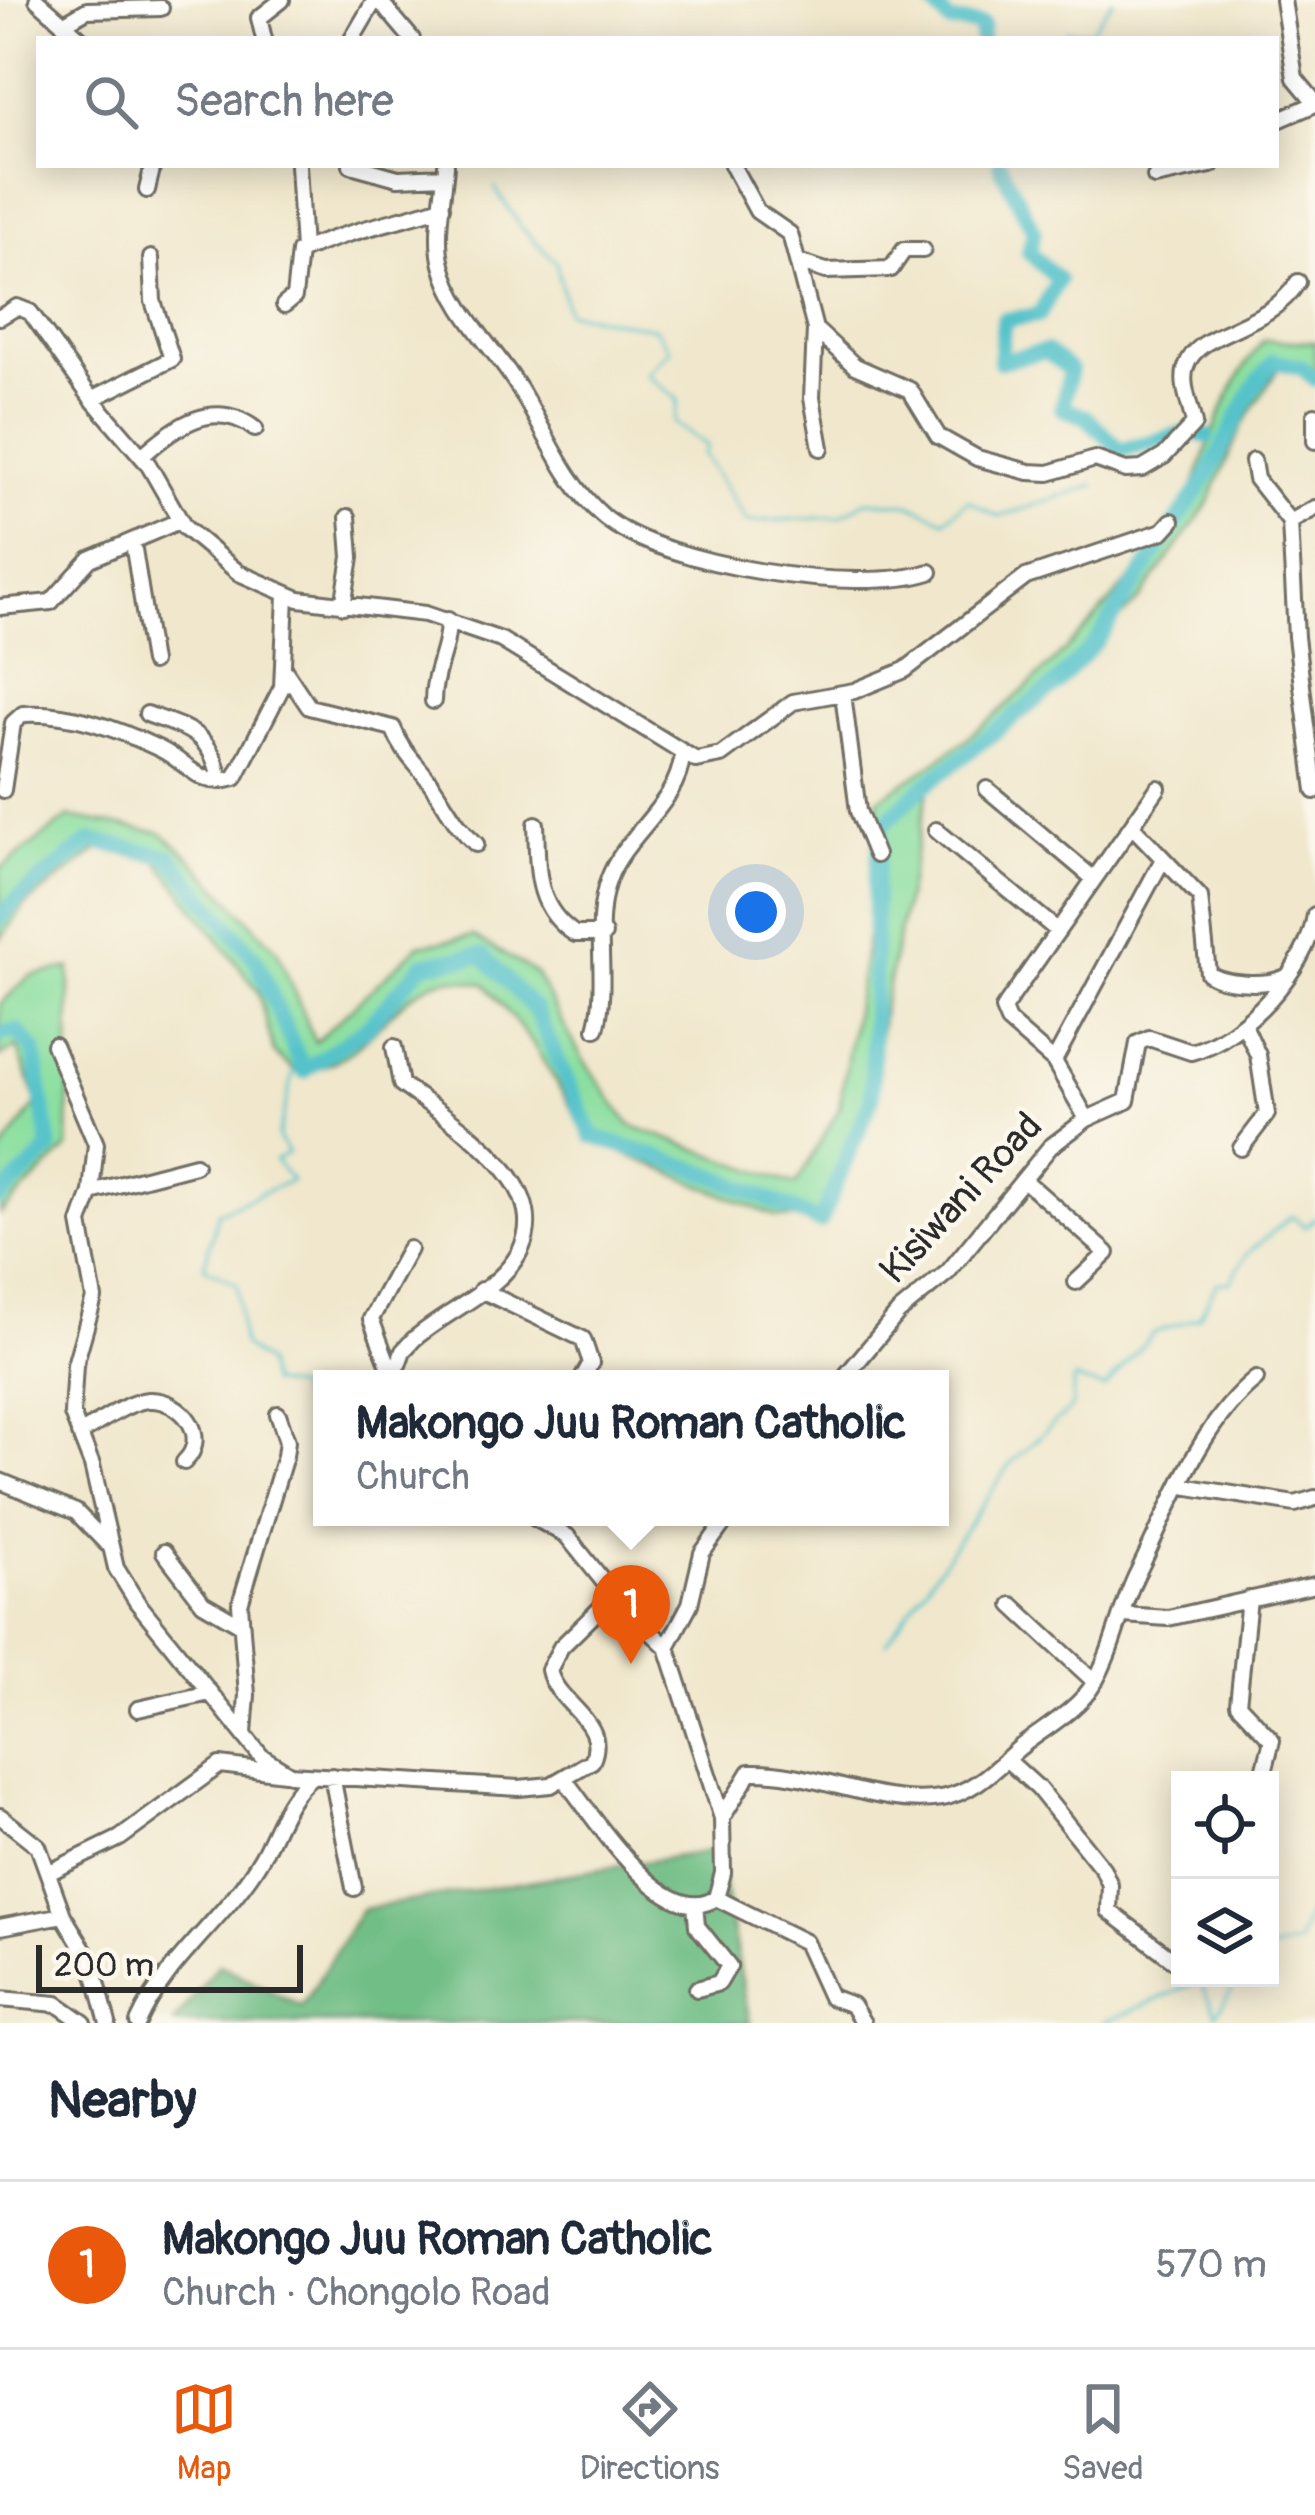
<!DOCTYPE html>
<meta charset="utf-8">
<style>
:root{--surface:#fff;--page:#f6f6f7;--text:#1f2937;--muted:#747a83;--line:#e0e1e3;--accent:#ea580c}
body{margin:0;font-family:Pangolin,sans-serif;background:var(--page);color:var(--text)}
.controls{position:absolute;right:36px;bottom:36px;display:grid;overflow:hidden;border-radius:0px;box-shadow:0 6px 30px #0003}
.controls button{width:108px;height:108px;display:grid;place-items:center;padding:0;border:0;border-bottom:3px solid var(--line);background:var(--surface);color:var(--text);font:60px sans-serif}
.scale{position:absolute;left:36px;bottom:30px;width:267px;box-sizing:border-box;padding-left:12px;border:6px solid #2b2b2b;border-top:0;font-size:33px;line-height:42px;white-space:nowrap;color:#2b2b2b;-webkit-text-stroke:9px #fbf7ec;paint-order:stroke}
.you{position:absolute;left:756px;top:912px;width:42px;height:42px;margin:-30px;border:9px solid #fff;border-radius:50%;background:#1a73e8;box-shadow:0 0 0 18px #1a73e833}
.badge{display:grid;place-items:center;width:78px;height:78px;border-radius:50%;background:var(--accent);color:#fff;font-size:39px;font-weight:700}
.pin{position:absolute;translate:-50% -99px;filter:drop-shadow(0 3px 6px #0008)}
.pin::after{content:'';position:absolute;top:63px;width:42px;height:36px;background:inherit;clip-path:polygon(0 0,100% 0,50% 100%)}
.popup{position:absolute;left:313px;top:1370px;width:636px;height:156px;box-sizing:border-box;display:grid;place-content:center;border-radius:0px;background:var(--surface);filter:drop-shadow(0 3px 9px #0005);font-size:39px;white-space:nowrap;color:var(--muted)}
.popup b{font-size:45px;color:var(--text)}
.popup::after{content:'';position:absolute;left:50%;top:100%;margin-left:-24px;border:24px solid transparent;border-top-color:var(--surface)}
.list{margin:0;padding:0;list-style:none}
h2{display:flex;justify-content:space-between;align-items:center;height:156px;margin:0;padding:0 48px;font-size:51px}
h2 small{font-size:39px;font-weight:400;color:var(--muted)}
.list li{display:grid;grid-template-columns:78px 1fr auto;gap:36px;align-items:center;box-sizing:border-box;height:168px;padding:0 48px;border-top:3px solid var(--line)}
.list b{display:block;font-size:45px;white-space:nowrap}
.list p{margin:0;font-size:39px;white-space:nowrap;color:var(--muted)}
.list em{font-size:39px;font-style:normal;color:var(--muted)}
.icon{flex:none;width:66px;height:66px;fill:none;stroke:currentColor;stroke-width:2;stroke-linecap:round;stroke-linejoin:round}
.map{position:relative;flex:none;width:1315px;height:2023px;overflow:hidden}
.search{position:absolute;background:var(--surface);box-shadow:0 6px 30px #0003;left:36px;right:36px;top:36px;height:132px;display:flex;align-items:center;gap:30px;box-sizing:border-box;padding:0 42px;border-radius:0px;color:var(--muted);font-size:45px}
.sheet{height:324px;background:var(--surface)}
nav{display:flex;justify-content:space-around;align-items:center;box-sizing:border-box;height:168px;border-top:3px solid var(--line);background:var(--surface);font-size:33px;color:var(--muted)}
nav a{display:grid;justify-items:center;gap:6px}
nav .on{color:var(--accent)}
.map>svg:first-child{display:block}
</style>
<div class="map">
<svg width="1315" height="2023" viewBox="0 0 1315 2023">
<rect width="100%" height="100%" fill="#fbf7ec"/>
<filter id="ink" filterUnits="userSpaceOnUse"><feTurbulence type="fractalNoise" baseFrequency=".00833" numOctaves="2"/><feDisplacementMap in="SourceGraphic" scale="24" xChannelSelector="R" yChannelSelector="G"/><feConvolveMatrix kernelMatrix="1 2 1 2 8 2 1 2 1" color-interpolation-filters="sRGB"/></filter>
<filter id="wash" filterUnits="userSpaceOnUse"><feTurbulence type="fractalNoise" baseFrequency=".004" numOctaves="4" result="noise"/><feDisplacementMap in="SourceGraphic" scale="48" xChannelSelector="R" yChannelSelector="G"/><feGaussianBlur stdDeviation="2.7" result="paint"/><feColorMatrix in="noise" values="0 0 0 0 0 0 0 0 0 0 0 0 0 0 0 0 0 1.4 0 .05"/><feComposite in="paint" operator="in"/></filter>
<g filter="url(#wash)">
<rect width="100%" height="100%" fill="#f0e7cc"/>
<path fill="#8cdfa0" stroke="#5c8566" stroke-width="3" d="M1264,340L1315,342V380L1283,361L1242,426L1208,504L1139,600L1023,711L931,777L883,1010L872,1101L824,1221L777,1217L590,1139L533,1044L485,984C474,983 458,977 447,979C390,989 370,1066 297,1073L274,1053L258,991L158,861L99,849L25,905L0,939V869L69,817L162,833L190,857L277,950L315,1042L419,945L474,936L535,973L582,1058L630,1125L796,1185L839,1109L880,857L878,799C976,741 1052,669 1126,584C1143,565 1168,544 1179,521C1208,458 1218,395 1264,340Z
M70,968L68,1148L0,1214V1154L37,1103L17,1047L0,1057V1004L30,976Z"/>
<path fill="#71be86" stroke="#4e7458" stroke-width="3" d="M717,1850L750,2023H174L219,1964L302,2007L361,1909Z"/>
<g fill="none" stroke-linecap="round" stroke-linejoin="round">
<path stroke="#56c3cb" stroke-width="3" d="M1063,39L1067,31H1091L1113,0
M495,188L521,227L556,262L567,312L655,328L670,350L646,374L678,400L674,423L707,446L703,454L747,522L839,517L866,501L909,504L945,520L968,500L999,517L1095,485
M297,1056L278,1138L288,1153L275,1161L292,1180L218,1212L204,1267L237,1284L242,1345L265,1363L269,1383L295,1388L308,1415L322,1424
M887,1642L1012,1462L1072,1407L1074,1379L1105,1388L1153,1333L1199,1317L1217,1282H1230L1247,1254L1291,1216L1306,1227L1315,1218
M1270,1951L1297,1944L1315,1896
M1103,2023L1200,1981L1216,2014L1240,1978"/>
<path stroke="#56c3cb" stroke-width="16" d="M929,0L950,22L983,25L981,39
M1000,165L1034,231L1029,252L1058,280L1039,315L1004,320L1000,361L1046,351L1070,370L1062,408L1086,417L1121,450L1190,432L1207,436
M0,919L15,901L91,841L170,857L256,960L304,1071L367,1027L423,964L482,955L535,1010L592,1136L710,1174L820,1222L872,1098L875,885L882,826L918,791L1054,686L1096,642L1207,477L1253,388L1274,361L1302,368L1315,379
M0,1034L17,1031L34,1050L50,1149L0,1197"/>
</g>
</g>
<g filter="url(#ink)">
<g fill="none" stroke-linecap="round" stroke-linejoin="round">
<g stroke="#706d63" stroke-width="20">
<path id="minor" d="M37,0L81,39
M379,0L412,39
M1283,0L1295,78L1315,102
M63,24L87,10L161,8
M264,39L259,18L282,0
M352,39L375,0
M1276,121L1315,104
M298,165L303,250
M351,165L398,178L445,176
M446,165C444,196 434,234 442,265C454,312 494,347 519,388C545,430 565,484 604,517C663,566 857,595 930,572
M732,165L757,211L790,234L815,329L855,366L910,390L938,436L977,458L1029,472L1049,473L1095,459L1126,470L1142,469L1164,456L1194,424C1191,406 1180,384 1186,367C1198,328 1267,331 1298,282
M1155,177L1211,165
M147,190L153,165
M798,262L826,271L891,269L904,250H923
M284,305L294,297L299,252C344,232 395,222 442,207
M0,317L17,307L30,312L92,399L148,464L184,527L239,573L299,599L425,614L501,640L696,760L721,755L793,702L854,691L905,670L1026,577L1163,531L1172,521
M815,329L812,398L821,448
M92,399L172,359L153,301L151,258
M1315,415V441
M142,456C174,427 214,397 255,429
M1253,461L1256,479L1290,522L1296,637L1315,791
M1290,522L1315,508
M133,543L152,662
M343,606L351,557L348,517
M0,607L51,602L90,559L179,521
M285,671L309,707L393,728C405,758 420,765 436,791C450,812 457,827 476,844
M843,694L858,811L876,855
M433,701C433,670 448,652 448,620
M147,714C188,729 212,733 220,781
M987,789L1094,879
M3,790L13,723L23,714C68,711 119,729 160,749C189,763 199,789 235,778L282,687L286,595
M536,824C538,868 534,907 575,934H604
M1132,826L1200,897L1208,973C1223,984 1266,986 1283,978
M936,830L1058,931
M596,1029C610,980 591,925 609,878C625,835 679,803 682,756
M54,1045L96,1144L91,1192L80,1223L94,1298L75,1365L72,1414L92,1465L116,1568L137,1602L261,1756L290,1774L519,1788L551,1785L592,1761C610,1721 556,1705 549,1670L561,1647L615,1594
M1054,1061L1163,859
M1087,1119L1054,1061L1008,1021L1003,1009L1158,788
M1241,1148L1267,1114L1258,1055L1244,1025
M1024,1180L1107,1253L1076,1282
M91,1192L195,1165
M481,1290L583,1339L591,1363L582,1379
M392,1374L371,1319L409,1249
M393,1379L403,1351L414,1339C442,1315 479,1299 504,1273C579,1194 452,1123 401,1084L394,1047
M843,1379L898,1313L948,1272L1050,1147L1087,1119L1127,1101L1138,1043L1149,1038L1191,1052C1244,1039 1308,968 1315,915
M79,1434C98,1424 126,1402 148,1400C182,1398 211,1437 184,1462
M0,1481L76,1512L107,1544
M1183,1486L1295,1504L1315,1498
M533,1517L567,1536L624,1607L667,1647L722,1818L723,1873L716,1898C665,1933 592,1813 564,1779
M164,1552L203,1603L241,1625
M1249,1599L1238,1704L1272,1740L1262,1780
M1012,1605L1095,1682
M1124,1615L1168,1618L1315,1585
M667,1647L690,1604L702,1553L728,1517
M138,1709L210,1693
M244,1733L247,1695L240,1604L285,1456L287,1441L278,1414
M1006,1759L1038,1788L1103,1869L1110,1885L1109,1911L1180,1965
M332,1776L354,1888
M0,1816L38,1846L63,1915L92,1963L108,2023
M722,1818L750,1772C814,1770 877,1808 941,1798C972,1793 995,1769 1018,1749C1042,1729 1078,1711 1094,1683C1114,1649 1120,1607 1138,1572C1171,1507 1198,1426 1256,1379
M48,1873L120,1838L220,1765L285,1773
M716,1898L805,1942L830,1997L852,2005L863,2023
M695,1905L697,1926L729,1966L719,1983L697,1989
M0,1927L63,1915
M0,1999L57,2004L84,2023
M138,2023C167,1958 227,1918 262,1857C277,1830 287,1796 311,1777"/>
</g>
<use href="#minor" stroke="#fff" stroke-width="14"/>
</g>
</g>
<g text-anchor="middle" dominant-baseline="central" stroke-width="9" stroke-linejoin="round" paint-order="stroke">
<g font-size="39" fill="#2b2b2b" stroke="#fbf7ec">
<text transform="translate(961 1198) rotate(-47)">Kisiwani Road</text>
</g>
</g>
</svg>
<div class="controls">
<button><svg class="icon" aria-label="locate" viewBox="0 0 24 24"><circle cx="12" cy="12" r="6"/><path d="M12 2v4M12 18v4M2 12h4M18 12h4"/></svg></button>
<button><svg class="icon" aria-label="layers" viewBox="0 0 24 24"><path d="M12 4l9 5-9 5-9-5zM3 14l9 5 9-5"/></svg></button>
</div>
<div class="scale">200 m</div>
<div class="you"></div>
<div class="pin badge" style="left:631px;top:1664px">1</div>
<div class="popup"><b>Makongo Juu Roman Catholic</b>Church</div>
<div class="search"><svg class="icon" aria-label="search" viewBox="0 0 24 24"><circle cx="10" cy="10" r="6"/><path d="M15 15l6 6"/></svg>Search here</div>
</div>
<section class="sheet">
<h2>Nearby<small></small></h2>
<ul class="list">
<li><span class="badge">1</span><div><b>Makongo Juu Roman Catholic</b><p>Church · Chongolo Road</p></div><em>570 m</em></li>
</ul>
</section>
<nav>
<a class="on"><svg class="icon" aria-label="map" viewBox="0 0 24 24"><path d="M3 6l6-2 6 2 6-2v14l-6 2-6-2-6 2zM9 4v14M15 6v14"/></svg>Map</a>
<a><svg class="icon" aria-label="directions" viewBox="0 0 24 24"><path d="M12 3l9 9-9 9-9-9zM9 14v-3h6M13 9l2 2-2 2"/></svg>Directions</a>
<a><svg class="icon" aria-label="saved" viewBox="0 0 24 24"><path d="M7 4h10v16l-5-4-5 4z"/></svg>Saved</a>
</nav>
